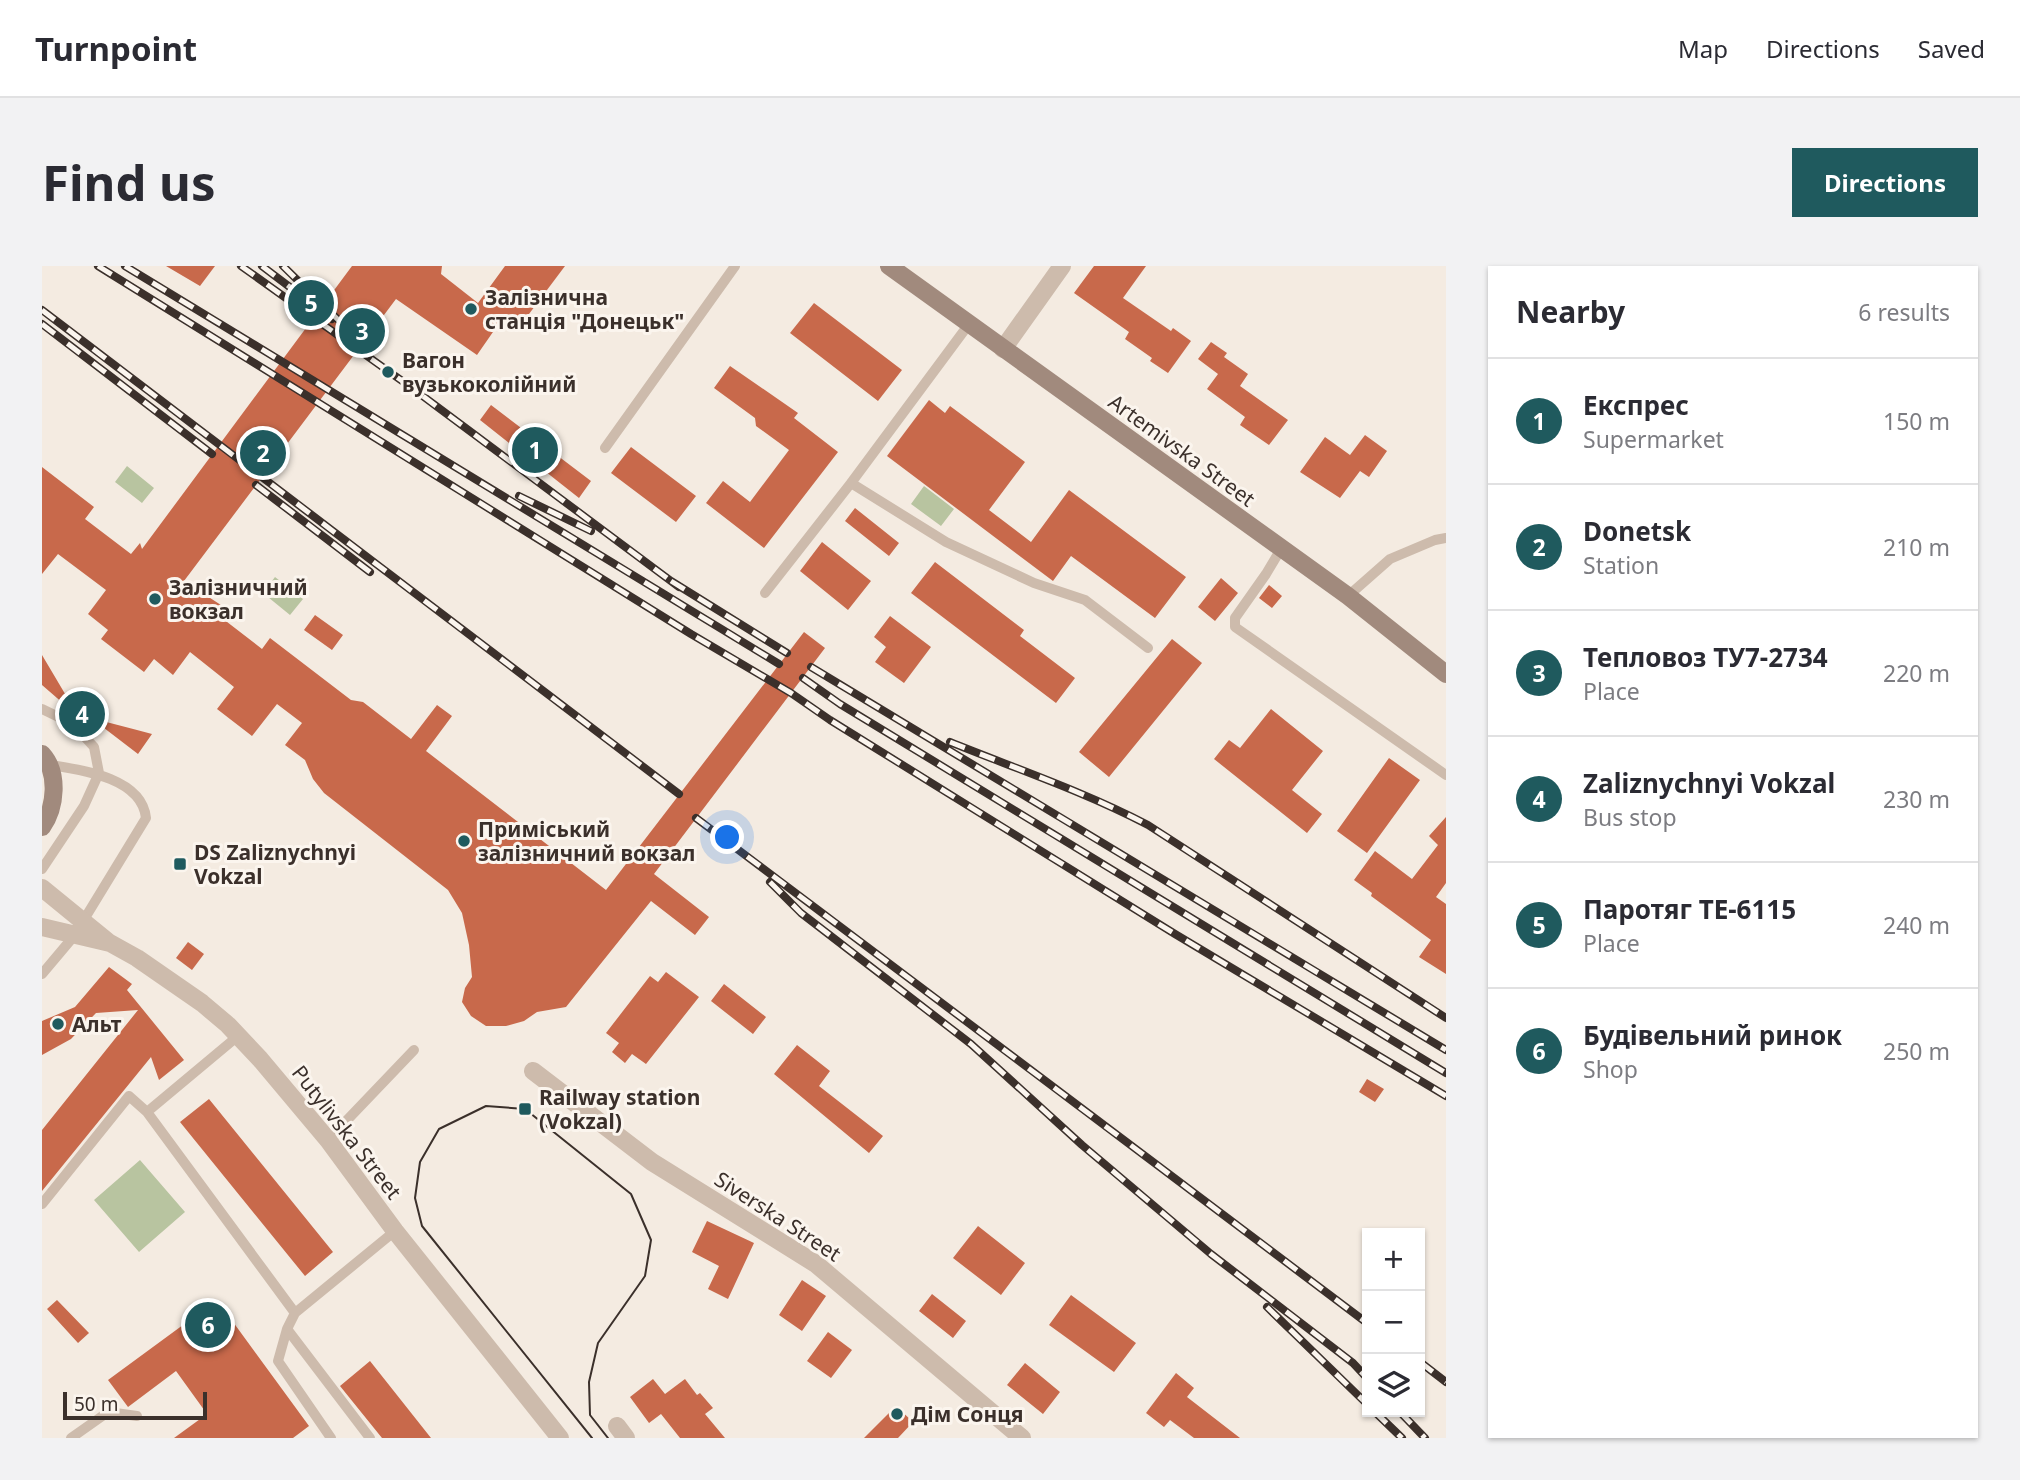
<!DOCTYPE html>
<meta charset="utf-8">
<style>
:root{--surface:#fff;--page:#f2f2f3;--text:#2b2b33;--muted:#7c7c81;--line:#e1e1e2;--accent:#1f5a5e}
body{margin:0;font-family:"Noto Sans",sans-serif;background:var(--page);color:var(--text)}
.controls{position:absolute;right:21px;bottom:21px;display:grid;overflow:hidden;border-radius:0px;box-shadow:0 2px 5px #0004}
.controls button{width:63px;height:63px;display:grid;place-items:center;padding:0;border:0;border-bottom:2px solid var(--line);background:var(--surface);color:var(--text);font:35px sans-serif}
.scale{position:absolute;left:21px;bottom:18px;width:144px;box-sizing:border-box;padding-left:7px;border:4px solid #3b302b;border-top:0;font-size:19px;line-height:24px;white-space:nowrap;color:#3b302b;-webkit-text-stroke:5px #fbf5ee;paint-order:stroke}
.you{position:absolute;left:686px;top:572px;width:24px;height:24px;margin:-18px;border:5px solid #fff;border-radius:50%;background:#1a73e8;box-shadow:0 0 0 10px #1a73e833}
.badge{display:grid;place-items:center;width:46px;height:46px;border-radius:50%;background:var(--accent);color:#fff;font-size:23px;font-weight:700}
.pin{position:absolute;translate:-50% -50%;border:4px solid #fff;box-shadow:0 2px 7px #0006}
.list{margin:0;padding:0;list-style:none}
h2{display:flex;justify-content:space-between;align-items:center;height:91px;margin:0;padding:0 28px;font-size:30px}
h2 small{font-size:23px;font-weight:400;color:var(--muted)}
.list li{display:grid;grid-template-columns:46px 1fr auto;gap:21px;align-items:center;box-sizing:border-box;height:126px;padding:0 28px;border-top:2px solid var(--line)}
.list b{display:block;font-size:26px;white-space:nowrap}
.list p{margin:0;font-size:23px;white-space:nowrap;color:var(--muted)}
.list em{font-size:23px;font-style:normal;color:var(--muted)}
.icon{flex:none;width:38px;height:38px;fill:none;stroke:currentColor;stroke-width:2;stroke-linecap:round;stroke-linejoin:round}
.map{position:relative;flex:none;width:1404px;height:1172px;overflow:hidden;border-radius:0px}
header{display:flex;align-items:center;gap:42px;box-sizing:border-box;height:98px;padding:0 35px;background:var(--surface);border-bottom:2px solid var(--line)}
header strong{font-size:33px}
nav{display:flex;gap:38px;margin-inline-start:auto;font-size:24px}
.intro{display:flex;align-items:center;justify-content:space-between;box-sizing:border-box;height:168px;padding:0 42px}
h1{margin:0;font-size:49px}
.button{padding:18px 32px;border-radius:0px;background:var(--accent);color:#fff;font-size:24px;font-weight:700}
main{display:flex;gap:42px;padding:0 42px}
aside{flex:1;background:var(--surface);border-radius:0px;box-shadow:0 2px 5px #0004}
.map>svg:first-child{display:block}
</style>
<header>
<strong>Turnpoint</strong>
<nav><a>Map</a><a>Directions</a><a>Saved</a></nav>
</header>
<div class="intro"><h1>Find us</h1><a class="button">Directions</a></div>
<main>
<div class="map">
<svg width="1404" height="1172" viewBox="0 0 1404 1172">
<rect width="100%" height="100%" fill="#f4ebe1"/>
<path fill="#b8c4a0" d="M85,200L112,222L100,237L73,216Z
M882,220L912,243L899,260L869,238Z
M233,311L261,333L248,349L221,327Z
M98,894L143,946L97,986L52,934Z"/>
<path fill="#c8694b" d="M124,0H173L158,20Z
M310,0H400L399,8L436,37L463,0H523L475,64L460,53L435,89L354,33L142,315L182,341L176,349L220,383L228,372L309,434L321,436L369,473L395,439L410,450L384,485L564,624L762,366L783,382L612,608L667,651L653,669L609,635L524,741L495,746L482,755L464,760H444L429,750L420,736L423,722L430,711L427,679L420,647L406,624L282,527L271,513L263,494L243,479L260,457L235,438L210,470L175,443L192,421L148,386L131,409L112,393L102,406L59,373L66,364L46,348L64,324L16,288L0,308V201L52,241L43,253L89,288L98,277L100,283Z
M1052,0H1104L1081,32L1129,65L1131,62L1149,75L1126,107L1108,95L1110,92L1083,73L1087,66L1032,27Z
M772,37L860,104L836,135L748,67Z
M1169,76L1185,87L1182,91L1206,108L1198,120L1246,154L1227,179L1198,159L1203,151L1165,123L1176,108L1156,93Z
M688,100L756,147L752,152L796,186L722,282L664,237L681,215L708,236L747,184L714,160L713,152L672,122Z
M887,134L903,147L908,140L983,196L947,244L989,276L1027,224L1144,311L1113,352L1029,290L1011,315L845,190Z
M449,139L549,215L537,232L438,154Z
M1323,169L1345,185L1327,211L1318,205L1298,232L1258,206L1283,171L1308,189Z
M589,181L654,230L634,256L569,207Z
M813,242L857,277L847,290L803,255Z
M780,276L829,315L806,344L758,305Z
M893,296L982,364L978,370L1033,412L1014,437L869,327Z
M1179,312L1196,327L1173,355L1156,341Z
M1227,319L1240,330L1230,342L1217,332Z
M273,349L301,369L290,384L262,364Z
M848,350L889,381L862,417L833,396L844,381L832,371Z
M1130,373L1160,397L1067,511L1037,486Z
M0,389L32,443L30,445L0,419Z
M1229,443L1281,485L1250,524L1280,548L1265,567L1172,493L1187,474L1198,482Z
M49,452L95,464L110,468L96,488Z
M1347,492L1378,514L1325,587L1295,565Z
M1404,551V617L1394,631L1404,638V708L1377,691L1389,674L1329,630L1330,627L1312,614L1333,585L1370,613L1396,579L1387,570Z
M146,676L162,688L150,704L134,692Z
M67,701L90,718L85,724L142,794L117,814L109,791L0,925V864L96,744L54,747L29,773L0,789V755L33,741Z
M624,706L657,731L604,798L590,788L583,797L570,786L577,777L564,767L608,710L616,716Z
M682,718L724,751L711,768L669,735Z
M755,779L788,805L777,820L841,870L827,887L732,808Z
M1325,813L1342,823L1333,836L1317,826Z
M167,833L291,986L263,1010L138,856Z
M665,955L712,977L686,1033L666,1023L677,1000L650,986Z
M936,960L983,997L959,1029L911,992Z
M760,1014L784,1030L760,1065L737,1049Z
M890,1028L924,1055L911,1072L877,1045Z
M1029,1029L1094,1077L1072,1106L1007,1059Z
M15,1034L47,1067L36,1077L5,1043Z
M175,1034L267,1160L251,1172H132L165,1148L134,1105L86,1141L66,1114Z
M786,1066L810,1084L789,1112L765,1095Z
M328,1095L389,1172H340L298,1120Z
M983,1097L1018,1126L1001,1148L965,1119Z
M1134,1107L1152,1122L1145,1131L1198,1172H1152L1128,1154L1122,1161L1104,1147Z
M611,1113L623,1128L643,1113L655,1129L658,1127L671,1142L663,1148L683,1172H638L619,1148L607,1157L588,1131Z
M854,1140L871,1156L856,1172H822Z"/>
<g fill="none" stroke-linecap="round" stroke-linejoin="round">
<path stroke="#cdbbac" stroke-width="10" d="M563,182L693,0
M809,217L904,276L992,317L1043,334L1106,382
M1239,283L1224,308L1193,352V361L1404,509
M723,327L809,217L927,58
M1306,330L1348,293L1393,274L1404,272
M0,443L31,458L52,481L57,507L42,540L0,603
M0,708L32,670L104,552C100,512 41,504 9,499
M105,846L196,770
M286,874L372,784
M0,938L87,830L105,846L253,1047
M245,1063L328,1172
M29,1172L66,1146L95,1150
M289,1172L236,1095L245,1063L253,1047L353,965"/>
<path stroke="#cdbbac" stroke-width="18" d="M961,83L1020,0
M0,622L65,675
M0,661L68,677L95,692L160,737L186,759L218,793L286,874L353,965L518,1172
M491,805L610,896L774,998L980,1172
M575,1160L584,1172"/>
<path stroke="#a18a7d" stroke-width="18" d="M847,0L1306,330L1404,408
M0,488C17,507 14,541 0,561"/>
<path stroke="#3b302b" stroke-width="2" d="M550,1172L380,960L373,932L378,896L397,863L444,840L483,843L589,928L609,974L603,1010L556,1077L547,1116L548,1149L566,1172"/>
<g stroke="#3b302b" stroke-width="8">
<path id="rail" d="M56,0L649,368L749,427L788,454L1133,668L1404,830
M83,0L737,398
M199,0L370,122L637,321
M220,0L290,53
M241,0L322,79
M0,44L637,528
M0,58L170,188
M214,219L328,306
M477,230L549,265
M629,315L745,387
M769,401L1404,784
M761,412L798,438L1404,807
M908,476C975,503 1043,526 1106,559L1404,752
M654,552L1325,1057
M728,616L759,647L929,778L1040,879L1169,988L1311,1097L1325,1112
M1225,1041L1325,1138
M1378,1096L1404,1116
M1333,1146L1360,1172
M1358,1146L1383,1172"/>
</g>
<use href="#rail" stroke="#fbf5ee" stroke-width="5" stroke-dasharray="16" stroke-linecap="butt"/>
</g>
<g fill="#1f5a5e" stroke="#fbf5ee" stroke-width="2.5">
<circle cx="429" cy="43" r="7"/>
<circle cx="346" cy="106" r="7"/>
<circle cx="113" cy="333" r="7"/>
<circle cx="422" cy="575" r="7"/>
<rect x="131" y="591" width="14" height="14" rx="3.5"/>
<circle cx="16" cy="758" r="7"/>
<rect x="476" y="836" width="14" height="14" rx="3.5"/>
<circle cx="855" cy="1148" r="7"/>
</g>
<g text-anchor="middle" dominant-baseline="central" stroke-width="6" stroke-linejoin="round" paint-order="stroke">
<g font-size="21" font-weight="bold" fill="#3b302b" stroke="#fbf5ee" text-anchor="start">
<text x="443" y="31">Залізнична<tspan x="443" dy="24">станція "Донецьк"</tspan></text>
<text x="360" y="94">Вагон<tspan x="360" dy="24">вузькоколійний</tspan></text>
<text x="127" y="321">Залізничний<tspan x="127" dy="24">вокзал</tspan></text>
<text x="436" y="563">Приміський<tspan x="436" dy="24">залізничний вокзал</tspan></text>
<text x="152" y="586">DS Zaliznychnyi<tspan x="152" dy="24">Vokzal</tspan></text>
<text x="30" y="758">Альт</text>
<text x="497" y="831">Railway station<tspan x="497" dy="24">(Vokzal)</tspan></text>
<text x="869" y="1148">Дім Сонця</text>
</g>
<g font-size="21" fill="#3b302b" stroke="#fbf5ee">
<text transform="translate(1140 184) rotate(36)">Artemivska Street</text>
<text transform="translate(305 866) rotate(52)">Putylivska Street</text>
<text transform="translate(736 950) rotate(33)">Siverska Street</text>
</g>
</g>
</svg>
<div class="controls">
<button>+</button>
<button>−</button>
<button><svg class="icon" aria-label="layers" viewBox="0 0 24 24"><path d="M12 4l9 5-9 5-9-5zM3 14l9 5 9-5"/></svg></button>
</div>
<div class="scale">50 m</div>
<div class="you"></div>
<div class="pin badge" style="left:493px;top:184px">1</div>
<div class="pin badge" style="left:221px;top:187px">2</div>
<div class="pin badge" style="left:320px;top:65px">3</div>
<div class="pin badge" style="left:40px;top:448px">4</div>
<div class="pin badge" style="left:269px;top:37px">5</div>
<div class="pin badge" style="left:166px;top:1059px">6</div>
</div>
<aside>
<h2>Nearby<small>6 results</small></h2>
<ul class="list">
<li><span class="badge">1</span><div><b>Експрес</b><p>Supermarket</p></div><em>150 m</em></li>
<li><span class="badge">2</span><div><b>Donetsk</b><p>Station</p></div><em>210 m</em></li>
<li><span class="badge">3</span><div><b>Тепловоз ТУ7-2734</b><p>Place</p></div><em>220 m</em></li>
<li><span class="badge">4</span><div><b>Zaliznychnyi Vokzal</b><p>Bus stop</p></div><em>230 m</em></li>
<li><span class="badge">5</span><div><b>Паротяг ТЕ-6115</b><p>Place</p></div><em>240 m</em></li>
<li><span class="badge">6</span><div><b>Будівельний ринок</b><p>Shop</p></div><em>250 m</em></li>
</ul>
</aside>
</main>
